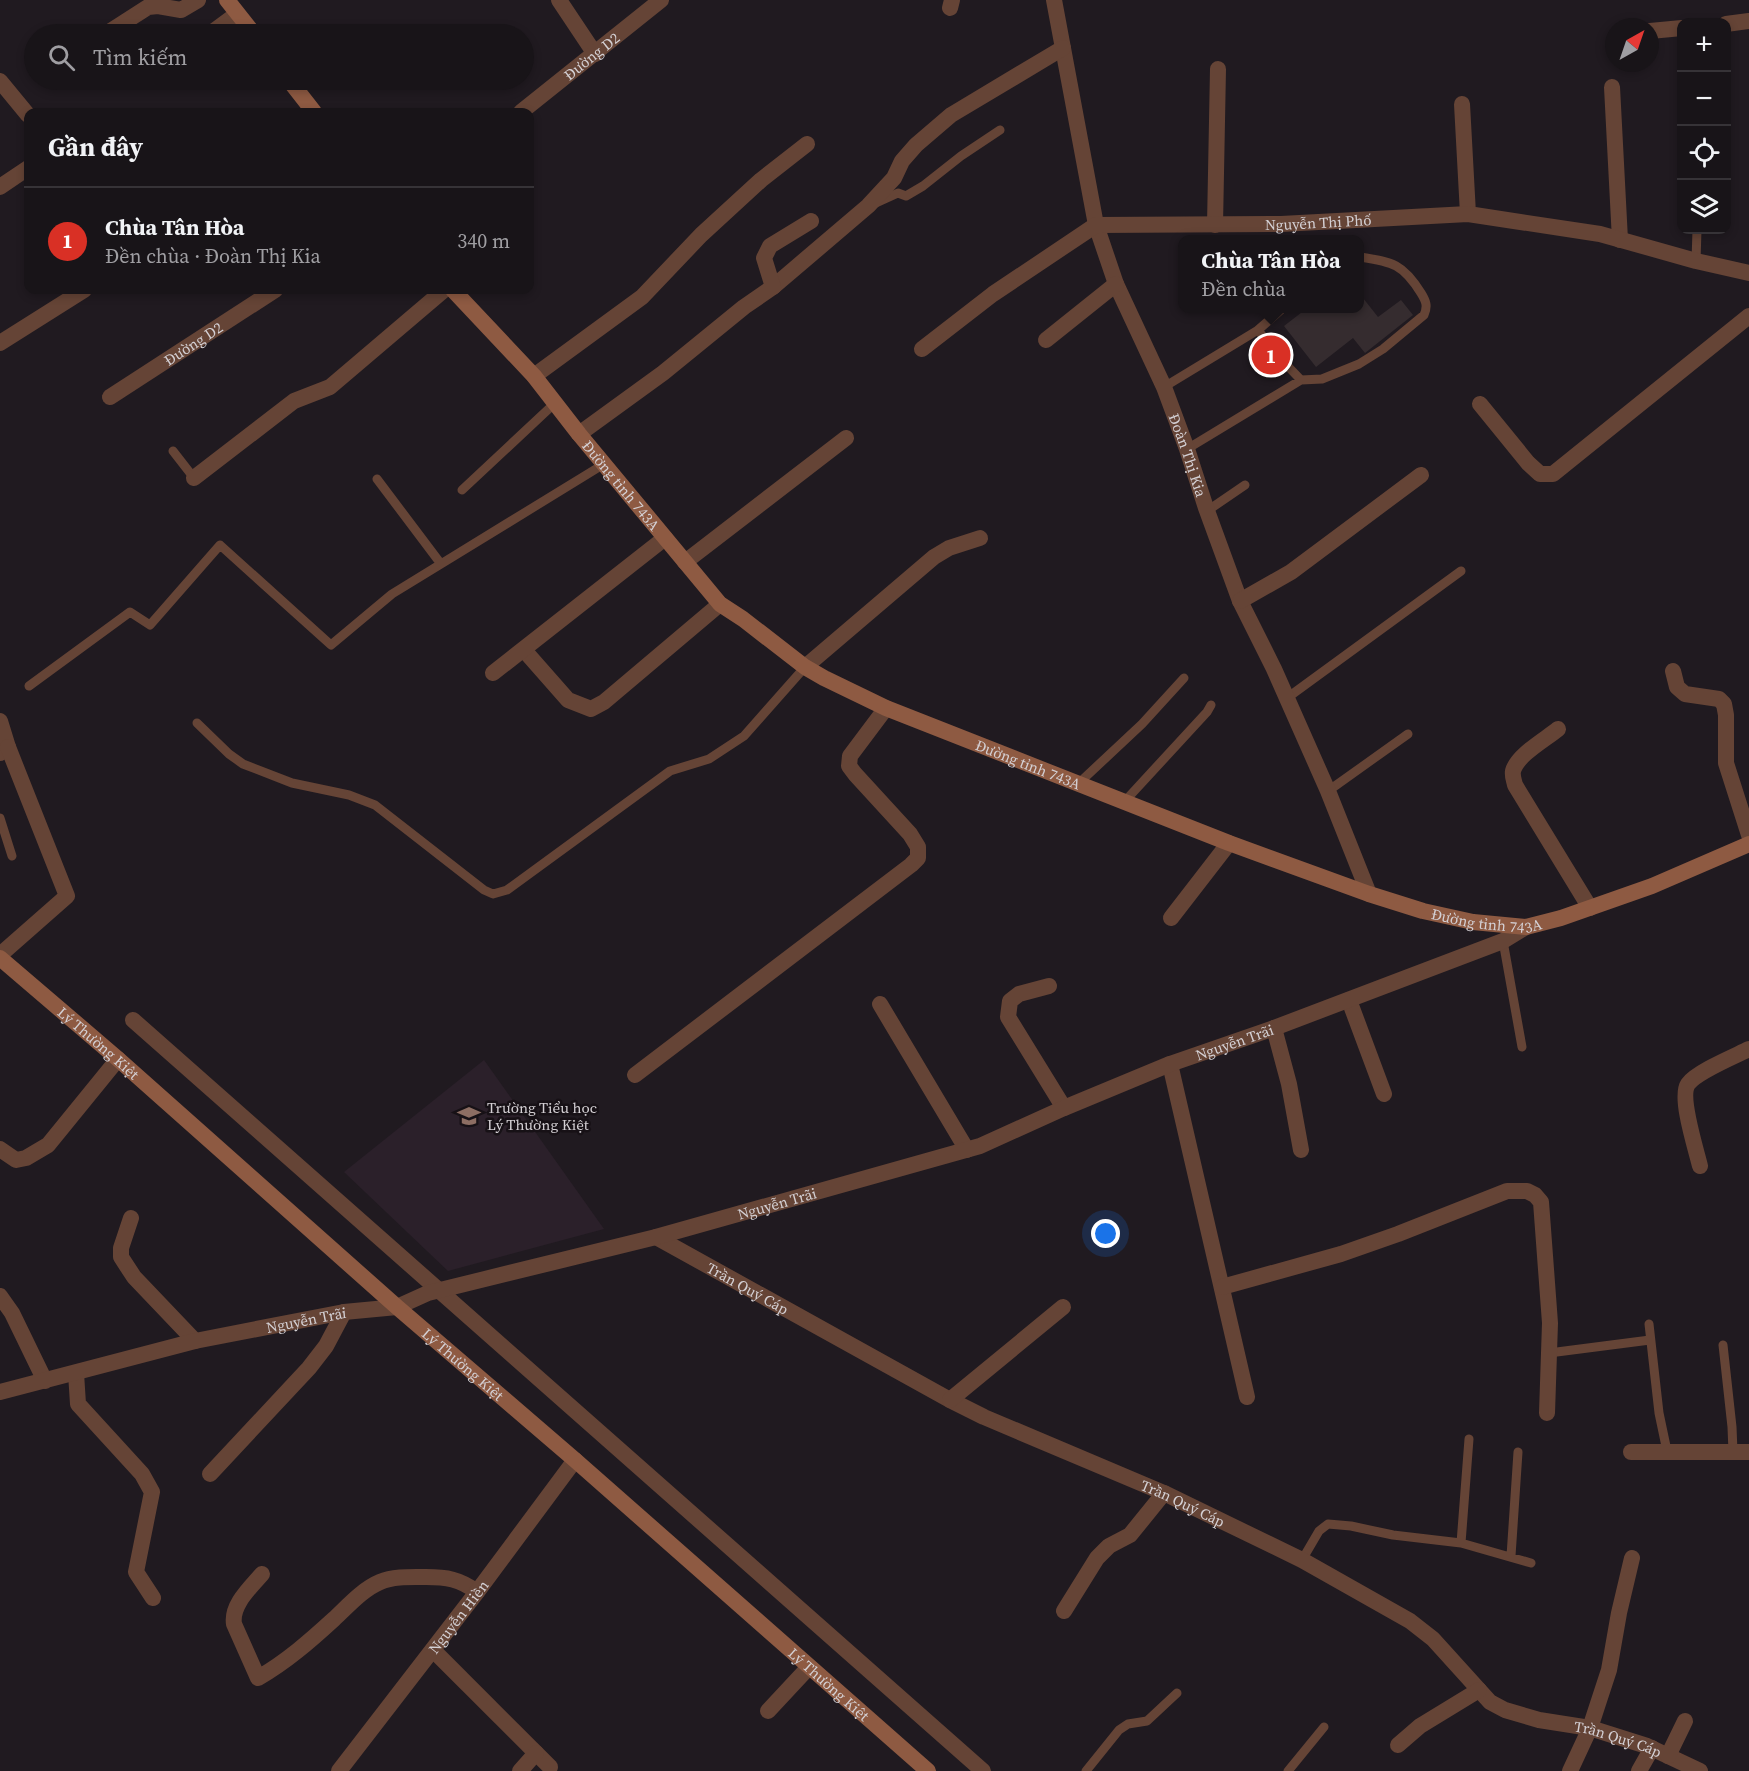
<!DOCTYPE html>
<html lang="vi">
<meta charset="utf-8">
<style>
:root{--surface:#181418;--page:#211d21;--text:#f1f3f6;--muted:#9f9ea2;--line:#363337;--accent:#d93025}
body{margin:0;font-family:"Source Serif 4",serif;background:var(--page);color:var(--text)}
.controls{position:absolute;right:18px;top:18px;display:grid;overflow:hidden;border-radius:12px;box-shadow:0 3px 9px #0003}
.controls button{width:54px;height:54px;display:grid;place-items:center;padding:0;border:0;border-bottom:2px solid var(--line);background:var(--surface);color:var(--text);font:30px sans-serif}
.compass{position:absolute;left:1605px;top:18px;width:54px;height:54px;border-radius:50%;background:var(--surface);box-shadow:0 3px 9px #0003;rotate:40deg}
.you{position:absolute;left:1106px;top:1234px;width:21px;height:21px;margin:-15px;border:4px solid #fff;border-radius:50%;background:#1a73e8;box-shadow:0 0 0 9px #1a73e833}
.badge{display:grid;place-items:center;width:39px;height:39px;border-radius:50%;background:var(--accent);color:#fff;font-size:20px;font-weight:700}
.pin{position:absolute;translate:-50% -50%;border:3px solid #fff;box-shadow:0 2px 6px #0006}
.popup{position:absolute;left:1178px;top:235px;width:186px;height:78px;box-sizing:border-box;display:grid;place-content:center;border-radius:12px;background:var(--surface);filter:drop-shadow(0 2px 4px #0005);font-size:20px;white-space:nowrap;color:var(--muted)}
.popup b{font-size:22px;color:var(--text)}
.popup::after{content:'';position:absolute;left:50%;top:100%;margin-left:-12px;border:12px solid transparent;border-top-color:var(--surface)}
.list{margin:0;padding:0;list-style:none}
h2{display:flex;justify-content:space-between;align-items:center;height:78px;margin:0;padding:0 24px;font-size:26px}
h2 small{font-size:20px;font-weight:400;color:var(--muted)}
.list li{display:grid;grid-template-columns:39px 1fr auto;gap:18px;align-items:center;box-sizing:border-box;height:108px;padding:0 24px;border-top:2px solid var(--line)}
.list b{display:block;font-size:22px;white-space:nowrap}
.list p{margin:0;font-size:20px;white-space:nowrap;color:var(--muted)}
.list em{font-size:20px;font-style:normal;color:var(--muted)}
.icon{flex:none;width:33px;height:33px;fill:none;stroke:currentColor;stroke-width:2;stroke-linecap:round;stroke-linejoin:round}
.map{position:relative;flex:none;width:1749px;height:1771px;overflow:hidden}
.search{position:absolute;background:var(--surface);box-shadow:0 3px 9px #0003;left:24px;top:24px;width:510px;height:66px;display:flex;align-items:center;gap:15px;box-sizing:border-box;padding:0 21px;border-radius:33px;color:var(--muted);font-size:22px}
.panel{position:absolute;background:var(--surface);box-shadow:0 3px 9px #0003;left:24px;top:108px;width:510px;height:186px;border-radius:12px}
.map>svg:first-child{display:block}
</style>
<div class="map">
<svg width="1749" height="1771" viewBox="0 0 1749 1771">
<rect width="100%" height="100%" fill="#201a20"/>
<path fill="#2b202a" d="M484,1060L604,1229L448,1271L344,1172Z"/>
<path fill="#352c2f" d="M1359,293L1378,317L1401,300L1413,315L1365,353L1353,338L1316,367L1284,326L1306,309H1359Z"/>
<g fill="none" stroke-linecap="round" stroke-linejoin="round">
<path stroke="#654436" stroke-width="9" d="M876,203L898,193L906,196L923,186L961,156L1000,130
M1696,261L1697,230
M1258,330L1283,308
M1164,387L1258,330L1276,354L1301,380L1322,379L1359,364L1383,349L1424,315C1428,306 1426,301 1421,293C1403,264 1393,262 1360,257
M1187,449L1301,380
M173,451L194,478
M377,479L441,564
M462,490L555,403
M1207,511L1245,485
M29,686L130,612L150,625L220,545L331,645L392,594L604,464
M1287,698L1461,571
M197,723L229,754L243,764L292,783L349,795L375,805L484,890L493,894L507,890L670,771L709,759L744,736L805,667
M1079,783L1142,724L1184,678
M1328,791L1408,734
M1125,801L1207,712L1211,705
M0,818L12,856
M1503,941L1522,1047
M1649,1324L1659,1413L1667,1451
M1723,1345L1732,1427L1733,1452
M1549,1353L1650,1340
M1461,1543L1469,1439
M1511,1556L1518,1452
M1302,1560L1319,1531L1328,1524L1351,1526L1393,1535L1461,1543L1531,1563
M1086,1771L1119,1730L1128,1724L1147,1721L1177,1693
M1288,1771L1324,1727"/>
<g stroke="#654436" stroke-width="16">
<path d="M559,0L595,54"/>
<path id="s1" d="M1054,0L1096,225L1116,284L1164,387L1187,449L1206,508L1240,601L1274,669L1328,791L1369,894"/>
<path d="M950,8L952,0"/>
<path d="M1726,24L1749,21"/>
<path d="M1650,31L1682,28"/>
<path d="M106,34L148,7L158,6L181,10L198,0"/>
<path d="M210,34L237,14"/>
<path d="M0,81L28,115"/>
<path d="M1612,87L1620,240"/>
<path d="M1462,104L1468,214"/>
<path id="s2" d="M521,112L661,0"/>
<path d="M0,187L28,168"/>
<path d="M1215,225L1218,69"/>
<path d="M773,287L868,206L894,178L902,161L916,145L951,115L1063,48"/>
<path d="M1046,340L1116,284"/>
<path d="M0,343L84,290"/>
<path id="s3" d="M922,349L993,294L1096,225L1281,224L1468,214L1600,234L1696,261L1749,273"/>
<path d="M534,376L642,297L701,235L761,180L807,144"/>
<path id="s4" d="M110,397L275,290"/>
<path d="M1480,404L1528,463L1540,474H1553L1749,316"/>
<path d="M579,434L663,373L744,307L773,287L764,258L770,246L811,221"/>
<path d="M194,478L294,401L330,387L444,290"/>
<path d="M685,562L846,438"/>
<path d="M1240,601L1291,572L1421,475"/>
<path d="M524,650L568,700L591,709L604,702L720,604"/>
<path d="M805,667L934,557L949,548L980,538"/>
<path d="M1673,671L1677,687L1685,694L1719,699L1724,704L1726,715V763L1749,835"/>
<path d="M493,673L665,538"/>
<path d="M0,721L8,747L0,753"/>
<path d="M1558,729C1546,739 1517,755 1513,771C1512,776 1514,780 1515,785L1590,908"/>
<path d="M1171,918L1229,843"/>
<path d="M0,955L67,896L8,747"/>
<path d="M1049,986L1019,994L1010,1001L1008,1017L1064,1108"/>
<path d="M1349,1000L1384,1094"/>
<path d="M880,1004L967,1150"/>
<path d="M133,1020L983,1771"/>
<path d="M1274,1028L1289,1084L1301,1150"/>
<path d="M1170,1064L1247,1397"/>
<path d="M635,1075L911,865L918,858V847L910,834L855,774L849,766L850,756L886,708"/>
<path d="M0,1149L16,1160L26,1158L48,1145L118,1059"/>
<path d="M1700,1166C1696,1149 1679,1097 1688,1084C1696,1072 1735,1056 1749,1049"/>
<path d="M131,1218L121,1248V1257L134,1277L195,1341"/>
<path id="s5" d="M656,1237L950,1400L984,1417L1164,1493L1302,1560L1410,1621L1433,1639L1490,1702L1505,1710L1539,1720L1590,1728L1647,1746L1700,1771"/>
<path d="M1222,1287L1341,1254L1398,1234L1507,1191H1527L1535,1195L1541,1202L1550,1323L1547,1413"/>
<path d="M0,1296L12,1313L45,1381"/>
<path d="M76,1373L78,1404L142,1474L152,1492L136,1572L153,1598"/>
<path d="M950,1400L1063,1307"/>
<path d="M1631,1452H1749"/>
<path d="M210,1474L309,1368L326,1346L344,1312"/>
<path d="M262,1574C250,1588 231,1605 234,1624L258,1678C286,1662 310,1641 334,1619C348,1606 363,1589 380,1582C394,1576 411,1577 426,1577C446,1577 460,1579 477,1592"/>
<path d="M1064,1611L1097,1558L1109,1546L1130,1535L1164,1493"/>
<path d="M433,1650L550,1767"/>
<path d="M768,1711L809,1667"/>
<path d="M1398,1745L1420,1726L1479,1690"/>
<path d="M1668,1756L1685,1721"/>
<path id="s6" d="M339,1771L477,1592L575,1460"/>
<path d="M520,1771L536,1753"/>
<path d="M1570,1771L1590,1728L1609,1670L1619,1613L1632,1558"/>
<path d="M1639,1771L1652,1748"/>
</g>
<path stroke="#654436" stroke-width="16" id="s7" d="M0,1392L195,1341L344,1312L397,1307L428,1293L656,1237L980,1146L1064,1108L1170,1064L1274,1028L1503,941L1526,927"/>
<g stroke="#8e5a42" stroke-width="16">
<path d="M227,0L254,34"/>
<path d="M289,80L314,112"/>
<path id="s8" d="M453,290L534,376L579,434L720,604L743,619L805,667L824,678L886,708L1229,843L1369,894L1423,911L1473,922L1526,927L1561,918L1652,886L1749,844"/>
<path id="s9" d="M0,958L118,1059L397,1307L575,1460L928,1771"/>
</g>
</g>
<defs>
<g id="school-bare" transform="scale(1.8)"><path d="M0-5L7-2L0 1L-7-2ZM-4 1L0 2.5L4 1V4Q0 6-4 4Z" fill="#8d6e63" stroke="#171116" stroke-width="2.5" paint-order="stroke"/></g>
</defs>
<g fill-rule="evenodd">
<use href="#school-bare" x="469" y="1116"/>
</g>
<g text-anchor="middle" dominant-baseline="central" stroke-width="5" stroke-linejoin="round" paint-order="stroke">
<g font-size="15" fill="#d4d0d4" stroke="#171116">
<text stroke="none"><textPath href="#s2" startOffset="90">Đường D2</textPath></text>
<text stroke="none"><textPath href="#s3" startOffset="436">Nguyễn Thị Phố</textPath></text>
<text stroke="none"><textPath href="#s4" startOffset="99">Đường D2</textPath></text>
<text stroke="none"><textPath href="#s1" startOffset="477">Đoàn Thị Kia</textPath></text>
<text stroke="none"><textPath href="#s8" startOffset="258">Đường tỉnh 743A</textPath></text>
<text stroke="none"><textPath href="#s8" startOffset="762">Đường tỉnh 743A</textPath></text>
<text stroke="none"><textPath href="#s8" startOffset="1248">Đường tỉnh 743A</textPath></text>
<text stroke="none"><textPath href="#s7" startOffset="1287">Nguyễn Trãi</textPath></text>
<text stroke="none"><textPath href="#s9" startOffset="130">Lý Thường Kiệt</textPath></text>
<text stroke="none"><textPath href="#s7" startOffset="801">Nguyễn Trãi</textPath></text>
<text stroke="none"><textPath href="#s5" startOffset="105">Trần Quý Cáp</textPath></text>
<text stroke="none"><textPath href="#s7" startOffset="315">Nguyễn Trãi</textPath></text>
<text stroke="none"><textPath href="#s9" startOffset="616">Lý Thường Kiệt</textPath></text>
<text stroke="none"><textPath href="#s5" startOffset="591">Trần Quý Cáp</textPath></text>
<text stroke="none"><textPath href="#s6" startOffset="195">Nguyễn Hiền</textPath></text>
<text stroke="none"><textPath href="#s9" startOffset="1102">Lý Thường Kiệt</textPath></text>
<text stroke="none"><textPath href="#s5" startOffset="1095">Trần Quý Cáp</textPath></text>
</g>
<g font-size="15" fill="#d4d0d4" stroke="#171116" text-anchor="start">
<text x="487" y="1107">Trường Tiểu học<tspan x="487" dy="17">Lý Thường Kiệt</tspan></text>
</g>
</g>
</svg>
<div class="controls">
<button>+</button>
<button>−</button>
<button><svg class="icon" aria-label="locate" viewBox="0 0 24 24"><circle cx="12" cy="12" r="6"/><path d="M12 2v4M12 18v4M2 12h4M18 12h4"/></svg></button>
<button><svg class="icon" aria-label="layers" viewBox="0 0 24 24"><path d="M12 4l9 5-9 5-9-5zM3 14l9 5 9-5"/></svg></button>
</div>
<svg class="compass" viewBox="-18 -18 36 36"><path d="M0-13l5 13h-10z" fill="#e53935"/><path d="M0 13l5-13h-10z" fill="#9f9ea2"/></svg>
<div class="you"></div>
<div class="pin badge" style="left:1271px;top:355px">1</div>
<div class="popup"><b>Chùa Tân Hòa</b>Đền chùa</div>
<div class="search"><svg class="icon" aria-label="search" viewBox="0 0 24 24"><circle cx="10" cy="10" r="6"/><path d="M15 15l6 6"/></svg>Tìm kiếm</div>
<section class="panel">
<h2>Gần đây<small></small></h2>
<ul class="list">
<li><span class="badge">1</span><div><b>Chùa Tân Hòa</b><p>Đền chùa · Đoàn Thị Kia</p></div><em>340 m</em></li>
</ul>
</section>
</div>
